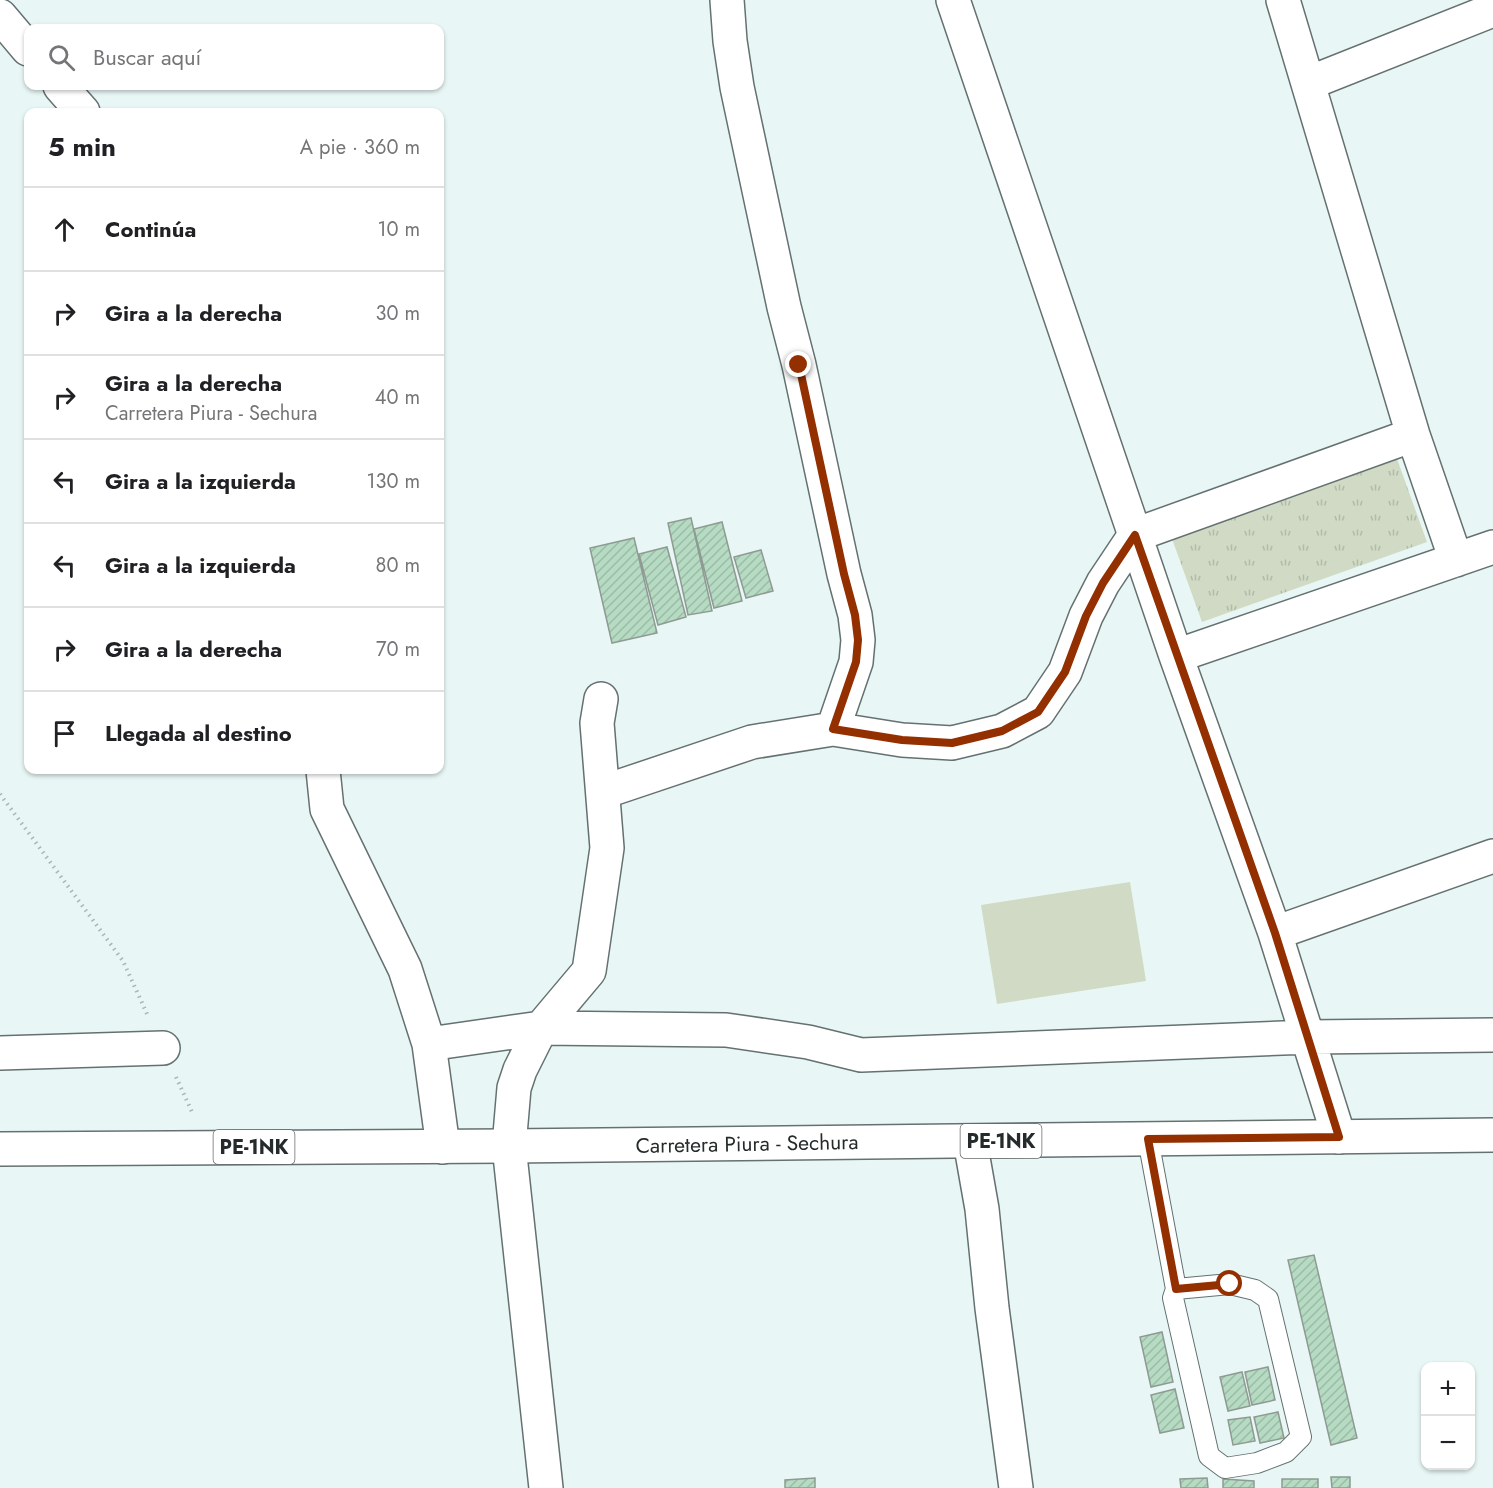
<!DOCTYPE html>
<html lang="es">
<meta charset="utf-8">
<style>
:root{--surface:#fff;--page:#f6f6f6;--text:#202124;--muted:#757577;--line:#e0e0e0}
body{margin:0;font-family:Jost,sans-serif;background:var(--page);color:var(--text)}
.controls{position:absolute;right:18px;bottom:18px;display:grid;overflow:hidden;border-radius:12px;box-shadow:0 2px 4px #0004}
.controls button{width:54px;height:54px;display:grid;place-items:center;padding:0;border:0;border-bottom:2px solid var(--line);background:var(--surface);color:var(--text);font:30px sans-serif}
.stop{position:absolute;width:18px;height:18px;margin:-14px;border:4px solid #942f00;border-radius:50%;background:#fff}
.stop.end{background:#942f00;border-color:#fff;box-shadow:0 2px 6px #0008}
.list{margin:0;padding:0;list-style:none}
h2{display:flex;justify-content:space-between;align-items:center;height:78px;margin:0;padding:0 24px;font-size:26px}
h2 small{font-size:20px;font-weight:400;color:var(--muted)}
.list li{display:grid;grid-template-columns:39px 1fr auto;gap:18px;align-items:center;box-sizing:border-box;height:84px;padding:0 24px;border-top:2px solid var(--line)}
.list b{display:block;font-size:22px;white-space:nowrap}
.list p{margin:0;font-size:20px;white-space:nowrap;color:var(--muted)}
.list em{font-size:20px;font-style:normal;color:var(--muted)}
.icon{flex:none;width:33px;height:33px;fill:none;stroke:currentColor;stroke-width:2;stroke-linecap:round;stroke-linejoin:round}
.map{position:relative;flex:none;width:1493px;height:1488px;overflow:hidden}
.search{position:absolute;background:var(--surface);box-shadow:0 2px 4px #0004;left:24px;top:24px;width:420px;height:66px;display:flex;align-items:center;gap:15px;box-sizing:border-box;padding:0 21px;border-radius:12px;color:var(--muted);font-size:22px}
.panel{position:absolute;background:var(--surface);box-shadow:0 2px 4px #0004;left:24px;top:108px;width:420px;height:666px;border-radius:12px}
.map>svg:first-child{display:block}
</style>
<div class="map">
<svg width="1493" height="1488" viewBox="0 0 1493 1488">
<defs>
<pattern id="park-tufts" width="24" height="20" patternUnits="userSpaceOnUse" patternTransform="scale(1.5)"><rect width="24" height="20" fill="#d0dac4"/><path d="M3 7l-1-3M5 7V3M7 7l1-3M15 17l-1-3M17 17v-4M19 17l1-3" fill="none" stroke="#b2bba9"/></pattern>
<pattern id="building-hatch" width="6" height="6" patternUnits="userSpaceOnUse" patternTransform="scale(1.5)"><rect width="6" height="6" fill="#b5dbc3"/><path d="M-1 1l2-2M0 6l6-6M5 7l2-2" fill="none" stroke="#9cbca8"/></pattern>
</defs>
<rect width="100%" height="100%" fill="#e8f7f5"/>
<path fill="url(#park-tufts)" d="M1396,456L1427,542L1202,622L1171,536Z"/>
<path fill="#d0dac4" d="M1130,882L1146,981L997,1004L981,905Z"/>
<path fill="url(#building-hatch)" stroke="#8f9a93" stroke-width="1.5" d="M691,518L712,611L688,615L668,523Z
M722,522L742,601L714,608L694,529Z
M634,538L657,633L612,643L590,548Z
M667,547L686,617L658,625L639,554Z
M761,550L773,591L746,598L734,557Z
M1314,1255L1357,1438L1331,1445L1288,1260Z
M1162,1332L1173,1382L1151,1387L1140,1337Z
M1268,1367L1275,1400L1252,1405L1245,1372Z
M1242,1372L1250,1406L1228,1411L1220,1377Z
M1175,1389L1184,1428L1160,1433L1151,1395Z
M1278,1412L1284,1438L1260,1443L1254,1417Z
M1250,1417L1255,1441L1233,1445L1228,1420Z
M1331,1477H1350V1488H1332Z
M815,1478V1488H785V1480Z
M1207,1478L1208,1488H1181L1180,1479Z
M1223,1479L1254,1481V1488H1223Z
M1282,1479H1318V1488H1282Z"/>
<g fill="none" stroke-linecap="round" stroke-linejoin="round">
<g stroke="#647170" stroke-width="22">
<path id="service" d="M1148,1139L1176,1289
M1230,1284L1255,1290L1268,1299L1301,1437L1286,1452L1257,1463L1225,1468L1209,1456L1173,1298L1176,1289Z"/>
</g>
<g stroke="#647170" stroke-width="36">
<path id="minor" d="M727,0L730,41L737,87L784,307L799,365L844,574L855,615L858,640L856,662L833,729
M953,0L1176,656L1275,933L1339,1137
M1283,0L1413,435L1456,560
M0,16L28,49
M1309,83L1493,10
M60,86L83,112
M1176,656L1493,547
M323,770L327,809L405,969L429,1044L443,1147
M603,792L752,742L833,729L902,740L952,743L1002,731L1038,712L1065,672L1086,616L1103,583L1135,535L1413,435
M1275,933L1493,856
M429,1044L541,1028L726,1030L808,1042L861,1055L1308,1037L1493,1035
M0,1053L163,1048
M970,1141L982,1209L992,1308L1016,1488
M546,1488L509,1146L514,1088L520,1070L541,1028L589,971L607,848L597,723L601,699"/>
</g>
<g stroke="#647170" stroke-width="36">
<path id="primary" d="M0,1149L509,1146L1493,1135"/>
</g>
<path stroke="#aab6b5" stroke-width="4" stroke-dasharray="1.5 4.5" stroke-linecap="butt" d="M0,794L123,961L148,1016
M176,1077L193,1114"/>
<use href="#service" stroke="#fff" stroke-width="20"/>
<use href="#minor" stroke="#fff" stroke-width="33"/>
<use href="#primary" stroke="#fff" stroke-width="33"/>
</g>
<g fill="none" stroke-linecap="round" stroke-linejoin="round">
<path stroke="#942f00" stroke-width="8" d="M799,365L844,574L855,615L858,640L856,662L833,729L902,740L952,743L1002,731L1038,712L1065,672L1086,616L1103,583L1135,535L1275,933L1339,1137L1148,1139L1176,1289L1230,1284"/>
</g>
<g text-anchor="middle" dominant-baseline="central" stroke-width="5" stroke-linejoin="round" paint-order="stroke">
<g fill="#fff" stroke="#666a6a" stroke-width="1.5">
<rect x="960.5" y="1124" width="81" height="34" rx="4.5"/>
<rect x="213.5" y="1130" width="81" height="34" rx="4.5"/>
</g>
<g font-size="20" font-weight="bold" fill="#252a2a">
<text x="1001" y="1141">PE-1NK</text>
<text x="254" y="1147">PE-1NK</text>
</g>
<g font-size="21" fill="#252a2a" stroke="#fff">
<text transform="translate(747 1144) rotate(-1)">Carretera Piura - Sechura</text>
</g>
</g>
</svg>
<div class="controls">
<button>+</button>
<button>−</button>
</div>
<div class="stop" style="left:1230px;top:1284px"></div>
<div class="stop end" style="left:799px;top:365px"></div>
<div class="search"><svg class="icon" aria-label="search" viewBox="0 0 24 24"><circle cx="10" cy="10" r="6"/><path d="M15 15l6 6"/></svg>Buscar aquí</div>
<section class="panel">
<h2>5 min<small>A pie · 360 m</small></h2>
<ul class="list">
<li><svg class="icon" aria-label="ahead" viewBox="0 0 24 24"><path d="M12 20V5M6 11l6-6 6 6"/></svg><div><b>Continúa</b></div><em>10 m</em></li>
<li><svg class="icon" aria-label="right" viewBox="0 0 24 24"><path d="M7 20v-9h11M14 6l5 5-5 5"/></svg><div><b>Gira a la derecha</b></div><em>30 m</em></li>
<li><svg class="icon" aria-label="right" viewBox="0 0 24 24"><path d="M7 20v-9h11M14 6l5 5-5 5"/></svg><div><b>Gira a la derecha</b><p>Carretera Piura - Sechura</p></div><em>40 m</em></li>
<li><svg class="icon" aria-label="left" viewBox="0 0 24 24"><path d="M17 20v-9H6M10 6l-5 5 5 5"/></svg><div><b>Gira a la izquierda</b></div><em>130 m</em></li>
<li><svg class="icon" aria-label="left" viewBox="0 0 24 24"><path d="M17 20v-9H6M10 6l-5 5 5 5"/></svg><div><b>Gira a la izquierda</b></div><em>80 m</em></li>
<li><svg class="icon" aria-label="right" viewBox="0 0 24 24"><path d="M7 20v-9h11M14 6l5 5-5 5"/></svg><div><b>Gira a la derecha</b></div><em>70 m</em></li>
<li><svg class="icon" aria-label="arrive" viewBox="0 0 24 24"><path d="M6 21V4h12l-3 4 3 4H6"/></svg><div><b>Llegada al destino</b></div></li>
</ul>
</section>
</div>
